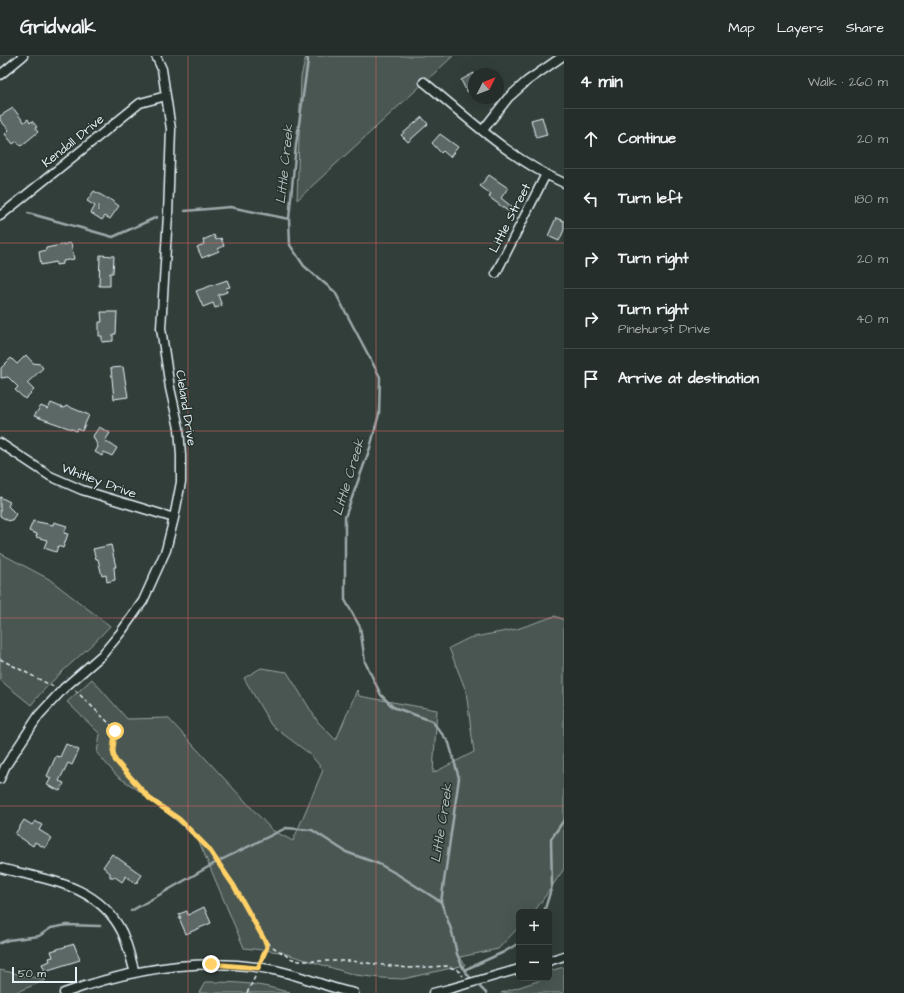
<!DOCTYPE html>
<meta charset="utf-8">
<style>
:root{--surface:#262e2b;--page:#323a37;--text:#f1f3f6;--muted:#a4a8a9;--line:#424a47}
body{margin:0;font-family:"Architects Daughter",sans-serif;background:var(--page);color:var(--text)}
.controls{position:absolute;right:12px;bottom:12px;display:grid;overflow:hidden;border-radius:6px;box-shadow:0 4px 16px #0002}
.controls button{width:36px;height:36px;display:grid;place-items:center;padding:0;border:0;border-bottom:1px solid var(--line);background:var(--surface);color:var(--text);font:20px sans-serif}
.compass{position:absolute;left:468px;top:12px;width:36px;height:36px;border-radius:50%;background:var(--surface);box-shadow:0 4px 16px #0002;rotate:48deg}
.scale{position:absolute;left:12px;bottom:10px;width:65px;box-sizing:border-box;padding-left:4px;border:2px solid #e8f1f8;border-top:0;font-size:11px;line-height:14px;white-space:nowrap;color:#e8f1f8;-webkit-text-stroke:3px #26332d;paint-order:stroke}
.stop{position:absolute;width:12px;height:12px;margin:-9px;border:3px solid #ffd166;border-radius:50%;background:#fff}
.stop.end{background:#ffd166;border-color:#fff;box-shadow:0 1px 4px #0008}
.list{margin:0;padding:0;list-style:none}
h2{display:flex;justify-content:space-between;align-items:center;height:52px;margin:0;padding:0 16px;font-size:17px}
h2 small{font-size:13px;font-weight:400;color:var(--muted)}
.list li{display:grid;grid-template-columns:26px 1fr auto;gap:12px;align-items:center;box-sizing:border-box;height:60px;padding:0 16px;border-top:1px solid var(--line)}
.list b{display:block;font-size:15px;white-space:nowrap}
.list p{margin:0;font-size:13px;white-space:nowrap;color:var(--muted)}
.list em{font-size:13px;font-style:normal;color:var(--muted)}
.icon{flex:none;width:22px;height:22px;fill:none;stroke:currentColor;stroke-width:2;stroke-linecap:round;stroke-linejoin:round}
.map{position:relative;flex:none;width:564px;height:937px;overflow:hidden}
header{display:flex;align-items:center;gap:24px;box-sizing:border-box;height:56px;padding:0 20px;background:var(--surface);border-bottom:1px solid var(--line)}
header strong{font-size:19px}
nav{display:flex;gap:22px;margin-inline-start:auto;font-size:14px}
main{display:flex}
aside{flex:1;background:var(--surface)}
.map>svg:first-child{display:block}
</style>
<header>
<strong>Gridwalk</strong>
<nav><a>Map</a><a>Layers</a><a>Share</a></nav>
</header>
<main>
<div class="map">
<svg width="564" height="937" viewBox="0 0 564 937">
<rect width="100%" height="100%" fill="#323e39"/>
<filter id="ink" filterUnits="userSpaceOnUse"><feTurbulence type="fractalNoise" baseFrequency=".025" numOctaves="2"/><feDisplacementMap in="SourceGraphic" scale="8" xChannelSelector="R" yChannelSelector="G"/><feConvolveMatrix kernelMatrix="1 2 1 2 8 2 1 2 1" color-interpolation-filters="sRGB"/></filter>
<g filter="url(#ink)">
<path fill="#495651" stroke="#98a4a4" d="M306,0H453L297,144L301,21Z
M0,497L49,523L110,570C85,598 53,620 31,649L0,624Z
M555,560L564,564V813L534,856H519V871L498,893L460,901L465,909L403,923L381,922L355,919L280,896L244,892L198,783L150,742L117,720L97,697L100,678L67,646L92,623L127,663L168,662L272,774L293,785L323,714L310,698L271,669L244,622L261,612L287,616L318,666L336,684L357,634L359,640L437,654L433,717L474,696L466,635L449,592L469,582L517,573Z
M564,911V937H501L541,924V922H549V915Z
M0,914L46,924L14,937H0Z
M205,926C235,926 261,927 290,937H199Z"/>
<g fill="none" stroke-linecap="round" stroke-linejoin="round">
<path stroke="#9ea9ab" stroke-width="2.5" d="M307,0L308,4L296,89L289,163L290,189L304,210L335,236L380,321L379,358L370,392L345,461V544L360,571L365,606L381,639L393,651L432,665L449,687L459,722L441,846L452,876L457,898L464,914L472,924
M185,155L230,151L289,163
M28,157L113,181L157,161
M221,804L286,772L312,774L346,796L379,808L397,818L441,846
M131,855L217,806
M544,856L552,830L551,783L564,764
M0,887L8,884L39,880L51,872L67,869L100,870
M464,914L504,896L519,887
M476,927L486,937"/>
</g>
<path fill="#5c6865" stroke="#e8f1f8" d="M474,17V32L467,36L461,24Z
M13,52L24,66L28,63L30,67L32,65L37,71L35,72L38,76L21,90L17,85L13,88L5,78L9,74L0,64V60Z
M422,61L428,68L408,86L401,79Z
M542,61L547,79L536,82L531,64Z
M440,78L458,91L450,101L443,95L441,97L432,87Z
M489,119L508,132L501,142L512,151L509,156L489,141L491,138L480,130Z
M94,135L108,143V142L119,150L110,163L105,160L102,164L91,157L95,150L87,145Z
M556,162L564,165V174L559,185L548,180Z
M214,179L216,184L221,182L224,190L218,193L219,195L202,202L197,191L204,188L203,184Z
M71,187L74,203L63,205V208L56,209V206L41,209L39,196L46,194V192Z
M100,199L114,200L113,217H110V230H99Z
M227,224L230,231L226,232L227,236L218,239L222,250L215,252L213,247L203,251L196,235Z
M101,256H117L116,278H113V285L102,286V280H99V266H102Z
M26,299L33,307L40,308L43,312L27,327L34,334L25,343L15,334L18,331L8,321L1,322V312L11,302L17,308Z
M123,311L128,341L114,343L111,312Z
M51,347L63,352L67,350L89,359L82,375L78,373L77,375L34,360L41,350L48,353Z
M99,371L110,377L105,385L117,392L112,400L104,396L102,400L95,396L98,391L93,380Z
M0,441L10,446L8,450L16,458L12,464H10L9,465L0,460Z
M33,465L53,469L54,466L67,470L64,477L68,478L63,492L58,490L56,496L44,492L47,484L36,481L37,478L29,475Z
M111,489L116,511H114L115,524L107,526L106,519L102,520L98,503H96L93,493Z
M66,688L79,694L72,709L68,707L59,725L64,727L60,735L47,729L51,722L47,720L56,700L60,701Z
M24,764L32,769L35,765L42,769L39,774L52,782L45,792L35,786L33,790L15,778Z
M112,798L142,819L136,828L126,820L122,826L115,821H110V817L103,811Z
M204,851L211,867L186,878L179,862H181L179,858L187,855L188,859Z
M74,888L80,904L45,915L42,908L50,905L49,902L53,901L51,895Z"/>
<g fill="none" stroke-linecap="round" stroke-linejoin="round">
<g stroke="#e8f1f8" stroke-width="11">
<path id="street" d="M0,19L23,0
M424,26C468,62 511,104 564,127
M483,74L508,42L527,25L563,0
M0,160L140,47L166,40
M496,217L546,118
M0,387L50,420L82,434L174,462
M0,723L5,711L39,659L64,632L102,599L121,576L143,545L166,494L174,462L181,426V399L179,372L170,332L161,272L168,159L171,73L162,13L156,0
M0,812C47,824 98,828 122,876C128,889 131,904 135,917
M549,905L564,900
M64,937C131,913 204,900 274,914C302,919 327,932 354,937
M433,937L449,933"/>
</g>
<path stroke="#e8f1f8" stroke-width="1.5" stroke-dasharray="4 3" stroke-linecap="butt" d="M0,603L54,631
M75,634L113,671L115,675L113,695L115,704L144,737L179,763L208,792L234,830L265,884L267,891L262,904
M267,887L290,902L299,905H351L408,912L447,910L458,914L463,920
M247,937L256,919"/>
<use href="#street" stroke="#26332d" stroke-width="8"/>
<g stroke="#e8f1f8" stroke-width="11" stroke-linecap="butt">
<path id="street-bridge" d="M449,933L519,913"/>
</g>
<use href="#street-bridge" stroke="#26332d" stroke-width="8"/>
</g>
</g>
<g fill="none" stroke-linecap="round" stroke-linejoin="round" filter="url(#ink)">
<path stroke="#ffd166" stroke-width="5" d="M115,675L113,695L115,704L150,743L179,763L208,792L234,830L266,887L267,891L258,912L211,908"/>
</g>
<path fill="none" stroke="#db6466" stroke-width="1" stroke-opacity="0.55" d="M188,0V937M376,0V937M0,187H564M0,375H564M0,562H564M0,750H564"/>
<g text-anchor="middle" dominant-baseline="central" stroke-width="3" stroke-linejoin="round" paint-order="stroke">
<g font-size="11" fill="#c5cfd3">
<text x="99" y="149">1</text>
</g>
<g font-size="13" fill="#e8f1f8" stroke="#26332d">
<text transform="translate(73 85) rotate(-39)">Kendall Drive</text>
<text transform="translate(510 162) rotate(-63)">Little Street</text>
<text transform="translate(186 352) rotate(81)">Cleland Drive</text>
<text transform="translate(99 425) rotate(20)">Whitley Drive</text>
</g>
<g font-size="14" font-style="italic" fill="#b1bbbe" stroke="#26332d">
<text transform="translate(285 108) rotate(-84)">Little Creek</text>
<text transform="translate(349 421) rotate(-73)">Little Creek</text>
<text transform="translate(442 767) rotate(-81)">Little Creek</text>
</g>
</g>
</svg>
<div class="controls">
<button>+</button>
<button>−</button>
</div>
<svg class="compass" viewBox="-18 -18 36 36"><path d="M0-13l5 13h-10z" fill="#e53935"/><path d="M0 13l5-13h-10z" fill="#a4a8a9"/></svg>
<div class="scale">50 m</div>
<div class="stop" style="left:115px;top:675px"></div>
<div class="stop end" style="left:211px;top:908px"></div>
</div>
<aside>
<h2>4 min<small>Walk · 260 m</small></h2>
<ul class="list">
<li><svg class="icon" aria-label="ahead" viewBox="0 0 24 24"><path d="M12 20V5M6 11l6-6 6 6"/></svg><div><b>Continue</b></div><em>20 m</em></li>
<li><svg class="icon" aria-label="left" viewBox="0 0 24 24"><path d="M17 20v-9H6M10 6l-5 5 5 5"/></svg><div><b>Turn left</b></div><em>180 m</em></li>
<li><svg class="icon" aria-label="right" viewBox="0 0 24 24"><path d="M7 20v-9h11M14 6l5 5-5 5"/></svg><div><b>Turn right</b></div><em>20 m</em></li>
<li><svg class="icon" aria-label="right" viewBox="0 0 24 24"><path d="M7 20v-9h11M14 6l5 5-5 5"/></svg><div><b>Turn right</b><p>Pinehurst Drive</p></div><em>40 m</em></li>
<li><svg class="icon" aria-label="arrive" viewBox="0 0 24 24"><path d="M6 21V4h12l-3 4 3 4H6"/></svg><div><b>Arrive at destination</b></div></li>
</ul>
</aside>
</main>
